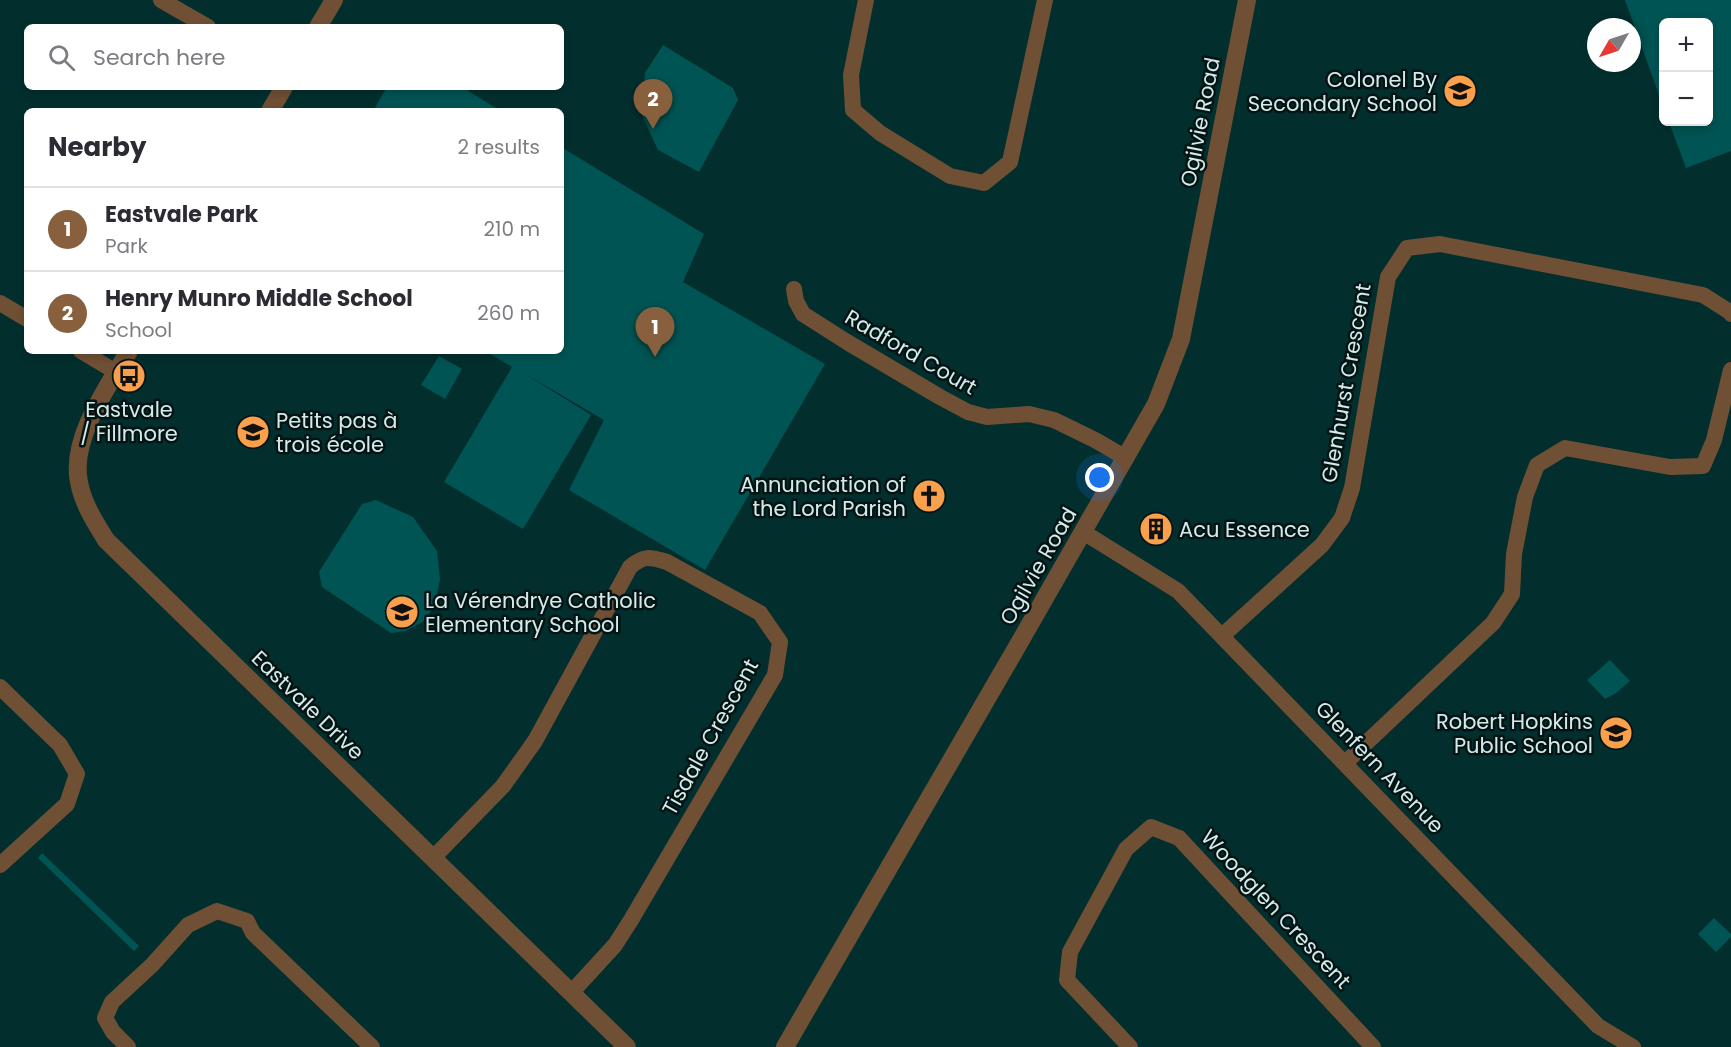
<!DOCTYPE html>
<meta charset="utf-8">
<style>
:root{--surface:#fff;--page:#f7f7f7;--text:#2b2b33;--muted:#7c7c81;--line:#e1e1e2;--accent:#88603e}
body{margin:0;font-family:Poppins,sans-serif;background:var(--page);color:var(--text)}
.controls{position:absolute;right:18px;top:18px;display:grid;overflow:hidden;border-radius:9px;box-shadow:0 3px 9px #0003}
.controls button{width:54px;height:54px;display:grid;place-items:center;padding:0;border:0;border-bottom:2px solid var(--line);background:var(--surface);color:var(--text);font:30px sans-serif}
.compass{position:absolute;left:1587px;top:18px;width:54px;height:54px;border-radius:50%;background:var(--surface);box-shadow:0 3px 9px #0003;rotate:231deg}
.you{position:absolute;left:1100px;top:478px;width:21px;height:21px;margin:-15px;border:4px solid #fff;border-radius:50%;background:#1a73e8;box-shadow:0 0 0 9px #1a73e833}
.badge{display:grid;place-items:center;width:39px;height:39px;border-radius:50%;background:var(--accent);color:#fff;font-size:20px;font-weight:700}
.pin{position:absolute;translate:-50% -50px;filter:drop-shadow(0 2px 3px #0008)}
.pin::after{content:'';position:absolute;top:32px;width:21px;height:18px;background:inherit;clip-path:polygon(0 0,100% 0,50% 100%)}
.list{margin:0;padding:0;list-style:none}
h2{display:flex;justify-content:space-between;align-items:center;height:78px;margin:0;padding:0 24px;font-size:26px}
h2 small{font-size:20px;font-weight:400;color:var(--muted)}
.list li{display:grid;grid-template-columns:39px 1fr auto;gap:18px;align-items:center;box-sizing:border-box;height:84px;padding:0 24px;border-top:2px solid var(--line)}
.list b{display:block;font-size:22px;white-space:nowrap}
.list p{margin:0;font-size:20px;white-space:nowrap;color:var(--muted)}
.list em{font-size:20px;font-style:normal;color:var(--muted)}
.icon{flex:none;width:33px;height:33px;fill:none;stroke:currentColor;stroke-width:2;stroke-linecap:round;stroke-linejoin:round}
.map{position:relative;flex:none;width:1731px;height:1047px;overflow:hidden}
.search{position:absolute;background:var(--surface);box-shadow:0 3px 9px #0003;left:24px;top:24px;width:540px;height:66px;display:flex;align-items:center;gap:15px;box-sizing:border-box;padding:0 21px;border-radius:9px;color:var(--muted);font-size:22px}
.panel{position:absolute;background:var(--surface);box-shadow:0 3px 9px #0003;left:24px;top:108px;width:540px;height:246px;border-radius:9px}
.map>svg:first-child{display:block}
</style>
<div class="map">
<svg width="1731" height="1047" viewBox="0 0 1731 1047">
<rect width="100%" height="100%" fill="#022f2e"/>
<path fill="#005453" d="M1625,0H1731V151L1686,168L1669,122H1708V22H1664L1663,106Z
M663,45L733,88L738,100L699,172L658,150L641,113L645,73Z
M387,87H462L501,111H373Z
M561,147L704,234L683,282L825,364L705,570L569,490L604,420L522,372L591,415L523,529L444,482L512,367L485,351H561Z
M439,356L462,369L445,399L421,385Z
M376,500L413,517L437,551L440,579L435,605L424,621L406,631L391,633L322,587L319,572L362,504Z
M1610,660L1630,681L1616,693L1605,699L1587,680Z
M42,853L139,946L134,951L38,858Z
M1714,918L1731,934V937L1716,952L1698,934Z"/>
<g fill="none" stroke-linecap="round" stroke-linejoin="round">
<path stroke="#705035" stroke-width="16" d="M161,0L208,27
M866,0L851,75L853,110L880,133L950,176L984,183L1010,162L1045,0
M794,289L796,301L803,314L847,342L940,397L968,412L987,417L1029,414L1054,420L1095,440L1126,458
M0,303L27,319
M81,351L116,372
M1083,532L1178,591L1598,1026L1633,1047
M1222,636L1322,545L1342,518L1352,488L1388,277L1407,248L1440,244L1703,295L1730,312L1731,314
M0,687L60,745L77,774L67,804L0,865
M1345,763L1493,623L1512,594L1514,554L1525,497L1537,465L1565,448L1670,467L1703,466L1714,440L1731,370
M433,858L503,786L535,741L630,567C644,555 650,557 667,562L760,613L780,642L775,675L631,920L615,945L571,993
M128,1047L113,1032L105,1018L112,1002L152,965L188,925L217,911L247,921L253,933L372,1047
M1130,1047L1067,980L1070,952L1126,849L1151,827L1179,838L1373,1047"/>
<path stroke="#705035" stroke-width="18" d="M318,27L334,0
M270,111L284,87
M129,351C108,386 70,439 79,482C83,504 95,522 106,540L627,1047
M785,1047L1018,645L1156,404L1181,339L1247,0"/>
</g>
<defs>
<g id="school-disc" transform="scale(1.725)"><circle r="9.5" fill="#f9a04c" stroke="#041414"/><path d="M0-5L7-2L0 1L-7-2ZM-4 1L0 2.5L4 1V4Q0 6-4 4Z" fill="#111"/></g>
<g id="bus-disc" transform="scale(1.725)"><circle r="9.5" fill="#f9a04c" stroke="#041414"/><path d="M-5-6H5V4H4V6H2V4H-2V6H-4V4H-5ZM-3.5-4V0h7V-4ZM-3.5 1.2v1.5H-2V1.2ZM2 1.2v1.5H3.5V1.2Z" fill="#111"/></g>
<g id="church-disc" transform="scale(1.725)"><circle r="9.5" fill="#f9a04c" stroke="#041414"/><path d="M-1.2-6h2.4v3.5h3.3v2.4h-3.3V6h-2.4V-.1h-3.3v-2.4h3.3Z" fill="#111"/></g>
<g id="building-disc" transform="scale(1.725)"><circle r="9.5" fill="#f9a04c" stroke="#041414"/><path d="M-4-6H4V6H1V3H-1V6H-4ZM-2.5-4.3h1.7v1.8h-1.7ZM.8-4.3h1.7v1.8H.8ZM-2.5-1h1.7V.8h-1.7ZM.8-1h1.7V.8H.8Z" fill="#111"/></g>
</defs>
<g fill-rule="evenodd">
<use href="#school-disc" x="1460" y="91"/>
<use href="#bus-disc" x="129" y="376"/>
<use href="#school-disc" x="253" y="432"/>
<use href="#church-disc" x="929" y="496"/>
<use href="#building-disc" x="1156" y="529"/>
<use href="#school-disc" x="402" y="612"/>
<use href="#school-disc" x="1616" y="733"/>
</g>
<g text-anchor="middle" dominant-baseline="central" stroke-width="5" stroke-linejoin="round" paint-order="stroke">
<g font-size="21" fill="#d5ebea" stroke="#041414" text-anchor="end">
<text x="1437" y="79">Colonel By<tspan x="1437" dy="24">Secondary School</tspan></text>
<text x="129" y="409" text-anchor="middle">Eastvale<tspan x="129" dy="24">/ Fillmore</tspan></text>
<text x="276" y="420" text-anchor="start">Petits pas à<tspan x="276" dy="24">trois école</tspan></text>
<text x="906" y="484">Annunciation of<tspan x="906" dy="24">the Lord Parish</tspan></text>
<text x="1179" y="529" text-anchor="start">Acu Essence</text>
<text x="425" y="600" text-anchor="start">La Vérendrye Catholic<tspan x="425" dy="24">Elementary School</tspan></text>
<text x="1593" y="721">Robert Hopkins<tspan x="1593" dy="24">Public School</tspan></text>
</g>
<g font-size="21" fill="#d5ebea" stroke="#041414">
<text transform="translate(1200 122) rotate(-79)">Ogilvie Road</text>
<text transform="translate(911 352) rotate(30)">Radford Court</text>
<text transform="translate(1346 383) rotate(-80)">Glenhurst Crescent</text>
<text transform="translate(1038 566) rotate(-60)">Ogilvie Road</text>
<text transform="translate(308 705) rotate(44)">Eastvale Drive</text>
<text transform="translate(710 737) rotate(-61)">Tisdale Crescent</text>
<text transform="translate(1380 767) rotate(46)">Glenfern Avenue</text>
<text transform="translate(1276 909) rotate(47)">Woodglen Crescent</text>
</g>
</g>
</svg>
<div class="controls">
<button>+</button>
<button>−</button>
</div>
<svg class="compass" viewBox="-18 -18 36 36"><path d="M0-13l5 13h-10z" fill="#e53935"/><path d="M0 13l5-13h-10z" fill="#7c7c81"/></svg>
<div class="you"></div>
<div class="pin badge" style="left:655px;top:357px">1</div>
<div class="pin badge" style="left:653px;top:129px">2</div>
<div class="search"><svg class="icon" aria-label="search" viewBox="0 0 24 24"><circle cx="10" cy="10" r="6"/><path d="M15 15l6 6"/></svg>Search here</div>
<section class="panel">
<h2>Nearby<small>2 results</small></h2>
<ul class="list">
<li><span class="badge">1</span><div><b>Eastvale Park</b><p>Park</p></div><em>210 m</em></li>
<li><span class="badge">2</span><div><b>Henry Munro Middle School</b><p>School</p></div><em>260 m</em></li>
</ul>
</section>
</div>
